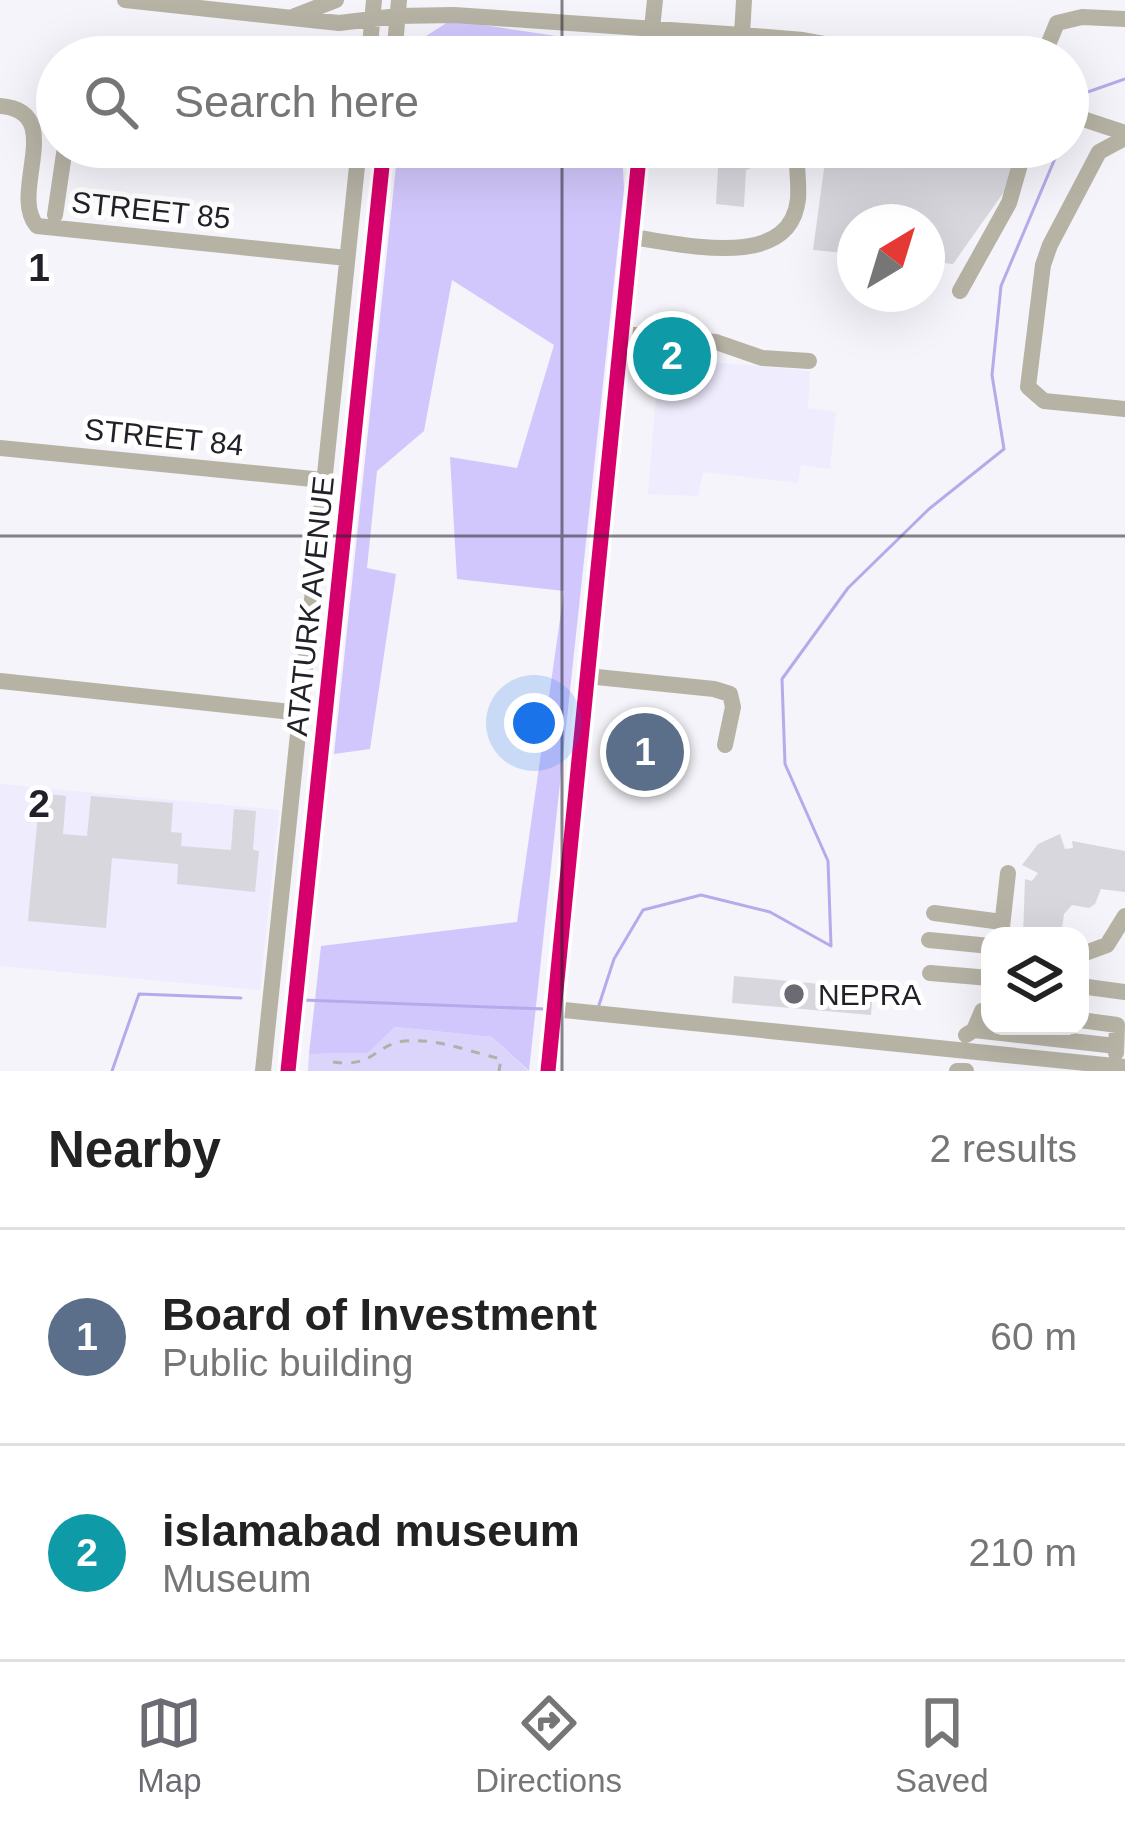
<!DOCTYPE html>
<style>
:root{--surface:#fff;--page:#f2f2f2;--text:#222;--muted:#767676;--line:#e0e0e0;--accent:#6c6b73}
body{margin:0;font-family:Arial,sans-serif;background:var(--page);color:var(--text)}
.controls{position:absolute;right:36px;bottom:36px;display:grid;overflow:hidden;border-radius:24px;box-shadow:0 12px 48px #0002}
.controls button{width:108px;height:108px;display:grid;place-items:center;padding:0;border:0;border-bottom:3px solid var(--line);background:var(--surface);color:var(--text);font:60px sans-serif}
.compass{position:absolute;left:837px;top:204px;width:108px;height:108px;border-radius:50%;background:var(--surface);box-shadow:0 12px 48px #0002;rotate:38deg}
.you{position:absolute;left:534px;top:723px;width:42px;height:42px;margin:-30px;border:9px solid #fff;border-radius:50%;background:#1a73e8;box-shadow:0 0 0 18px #1a73e833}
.badge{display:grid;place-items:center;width:78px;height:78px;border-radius:50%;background:var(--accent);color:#fff;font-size:39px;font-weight:700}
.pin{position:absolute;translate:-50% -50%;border:6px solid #fff;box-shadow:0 3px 12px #0006}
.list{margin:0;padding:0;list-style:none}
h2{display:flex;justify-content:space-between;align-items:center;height:156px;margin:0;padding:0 48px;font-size:51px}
h2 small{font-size:39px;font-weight:400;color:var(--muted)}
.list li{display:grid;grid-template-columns:78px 1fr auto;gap:36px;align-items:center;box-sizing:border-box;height:216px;padding:0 48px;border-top:3px solid var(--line)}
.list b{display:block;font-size:45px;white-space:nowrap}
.list p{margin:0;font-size:39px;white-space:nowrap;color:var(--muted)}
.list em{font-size:39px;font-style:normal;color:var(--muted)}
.icon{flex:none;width:66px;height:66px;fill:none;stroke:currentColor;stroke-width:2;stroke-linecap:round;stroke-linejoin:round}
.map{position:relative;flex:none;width:1125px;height:1071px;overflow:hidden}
.search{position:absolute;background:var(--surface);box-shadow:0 12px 48px #0002;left:36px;right:36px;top:36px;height:132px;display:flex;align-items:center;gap:30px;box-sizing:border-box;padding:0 42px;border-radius:66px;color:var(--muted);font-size:45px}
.sheet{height:588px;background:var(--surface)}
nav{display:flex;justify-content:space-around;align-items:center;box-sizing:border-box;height:168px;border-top:3px solid var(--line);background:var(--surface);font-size:33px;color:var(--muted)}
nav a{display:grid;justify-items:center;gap:6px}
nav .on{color:var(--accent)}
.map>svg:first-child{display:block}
</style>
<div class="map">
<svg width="1125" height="1071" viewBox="0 0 1125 1071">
<rect width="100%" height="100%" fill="#f5f4fa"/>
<path fill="#eeecfd" d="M660,344L712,348V362L810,371L808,408L836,412L830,469L801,465L798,483L703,472L698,496L648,494Z
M0,784L279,810L260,990L0,966Z"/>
<path fill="#dbd4fb" d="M395,1027L492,1037L528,1071H308L309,1054L368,1053Z"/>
<path fill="#d2c7fc" d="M451,20L616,45V57H407L409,47Z
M398,147H622L624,189L529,1071L492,1037L395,1027L368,1053L309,1054L321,946L517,922L564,591L457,579L450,457L517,468L554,345L452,280L424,431L377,471L367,568L396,574L370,749L334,754Z"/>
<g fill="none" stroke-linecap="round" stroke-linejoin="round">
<path stroke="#b8aaea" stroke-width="3" d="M1082,94L1125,79
M303,1000L545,1009
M599,1005L614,959L643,910L701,895L770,912L831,946L828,861L785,764L782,679L848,588L929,509L1004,449L992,375L1001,286L1059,149
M112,1071L139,994L241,998"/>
</g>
<path fill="#d8d7de" d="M686,147H779L783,156L746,170L744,207L716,204L718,168Z
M827,147H956L1015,155L1013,179L953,264L927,261V222H855V254L813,250Z
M621,716L676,722L669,788L614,781Z
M40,793L66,796L63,834L87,836L91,796L173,803L171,832L182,833L181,846L231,850L234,809L256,811L253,850L259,851L255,892L177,884L178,864L112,858L106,928L28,921Z
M1060,834L1065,849L1073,848L1072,841L1125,851V892L1101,889L1095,904L1089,908L1072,905L1064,914L1061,936H1023L1025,879L1032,881L1038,873L1022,865L1038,844Z
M734,976L873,989L871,1015L732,1003Z"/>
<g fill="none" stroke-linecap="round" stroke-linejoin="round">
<path stroke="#b2b0a7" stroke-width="3" stroke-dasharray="9 9" stroke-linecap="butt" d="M333,1062C375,1068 375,1044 405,1041C436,1038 471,1052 501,1059L499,1071"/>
<path stroke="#b6b3a5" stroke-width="16" d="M125,0L339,23L398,16L454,15L742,35L803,40L897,57
M295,16L336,0
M742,35L744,0
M369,57L374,0
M394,57L399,0
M649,57L655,0
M1043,57L1057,23L1082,17L1125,19
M0,106C68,111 8,193 37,226L347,258
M1068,114L1125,133
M1125,138L1099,152L1050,245L1043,265L1028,387L1044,401L1125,409
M55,215L65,147
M631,237C680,243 790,273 798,199C799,186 797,172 797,160
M960,291L1009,203L1025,147
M623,334L716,342L762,358L809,361
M0,448L323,480
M587,676L714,689L730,694L733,707L725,745
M0,681L301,713
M934,913L1002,922
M1001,936L1008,873
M929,940L990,946
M1080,955L1107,945L1125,916
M930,973L990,978
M1080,986L1125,992
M554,1009L1125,1067
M1080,1020L1117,1025L1116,1053
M974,1030L1116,1046
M966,1035L974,1030L982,1011H990
M263,1071L359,147
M288,1071L384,147
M548,1071L640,147
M957,1071H966"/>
<g stroke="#fff" stroke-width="22">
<path id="cycleway" d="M288,1071L384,147
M548,1071L640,147"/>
</g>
<use href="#cycleway" stroke="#d6006c" stroke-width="15"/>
</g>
<path fill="none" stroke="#22212a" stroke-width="3" stroke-opacity="0.55" d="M562,0V57M562,147V1071M0,536H1125"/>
<circle fill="#6c6b73" stroke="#fff" stroke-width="4.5" cx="794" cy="994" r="12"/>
<g text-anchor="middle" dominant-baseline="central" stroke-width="10" stroke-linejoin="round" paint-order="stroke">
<g font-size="30" fill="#22212a" stroke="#fff">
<text transform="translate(151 210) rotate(6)">STREET 85</text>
<text transform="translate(164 437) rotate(6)">STREET 84</text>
<text transform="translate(310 606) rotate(-84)">ATATURK AVENUE</text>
</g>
<g font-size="30" fill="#22212a" stroke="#fff" text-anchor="start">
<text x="818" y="994">NEPRA</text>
</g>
</g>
<g font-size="39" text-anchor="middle" font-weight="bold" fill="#22212a" stroke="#fff" stroke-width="10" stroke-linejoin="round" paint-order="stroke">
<text x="39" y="281">1</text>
<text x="39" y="817">2</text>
</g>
</svg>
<div class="controls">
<button><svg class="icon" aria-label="layers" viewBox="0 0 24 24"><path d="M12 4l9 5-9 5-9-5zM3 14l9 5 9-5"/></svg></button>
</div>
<svg class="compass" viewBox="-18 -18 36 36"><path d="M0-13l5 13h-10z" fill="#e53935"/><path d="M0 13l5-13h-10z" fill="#767676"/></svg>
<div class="you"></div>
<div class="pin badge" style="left:645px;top:752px;background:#5c6f8a">1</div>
<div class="pin badge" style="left:672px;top:356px;background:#0f9aa8">2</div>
<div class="search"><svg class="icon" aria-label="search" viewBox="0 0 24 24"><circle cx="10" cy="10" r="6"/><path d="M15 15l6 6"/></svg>Search here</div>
</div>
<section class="sheet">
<h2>Nearby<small>2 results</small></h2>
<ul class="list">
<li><span class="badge" style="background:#5c6f8a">1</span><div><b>Board of Investment</b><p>Public building</p></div><em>60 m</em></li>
<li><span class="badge" style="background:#0f9aa8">2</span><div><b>islamabad museum</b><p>Museum</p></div><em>210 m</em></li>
</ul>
</section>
<nav>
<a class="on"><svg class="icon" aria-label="map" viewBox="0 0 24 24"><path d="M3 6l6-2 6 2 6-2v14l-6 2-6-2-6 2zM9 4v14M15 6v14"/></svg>Map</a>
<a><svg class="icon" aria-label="directions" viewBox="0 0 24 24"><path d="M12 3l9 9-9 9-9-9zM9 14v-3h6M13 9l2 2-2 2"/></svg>Directions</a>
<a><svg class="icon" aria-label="saved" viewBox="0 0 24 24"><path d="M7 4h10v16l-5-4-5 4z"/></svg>Saved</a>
</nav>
